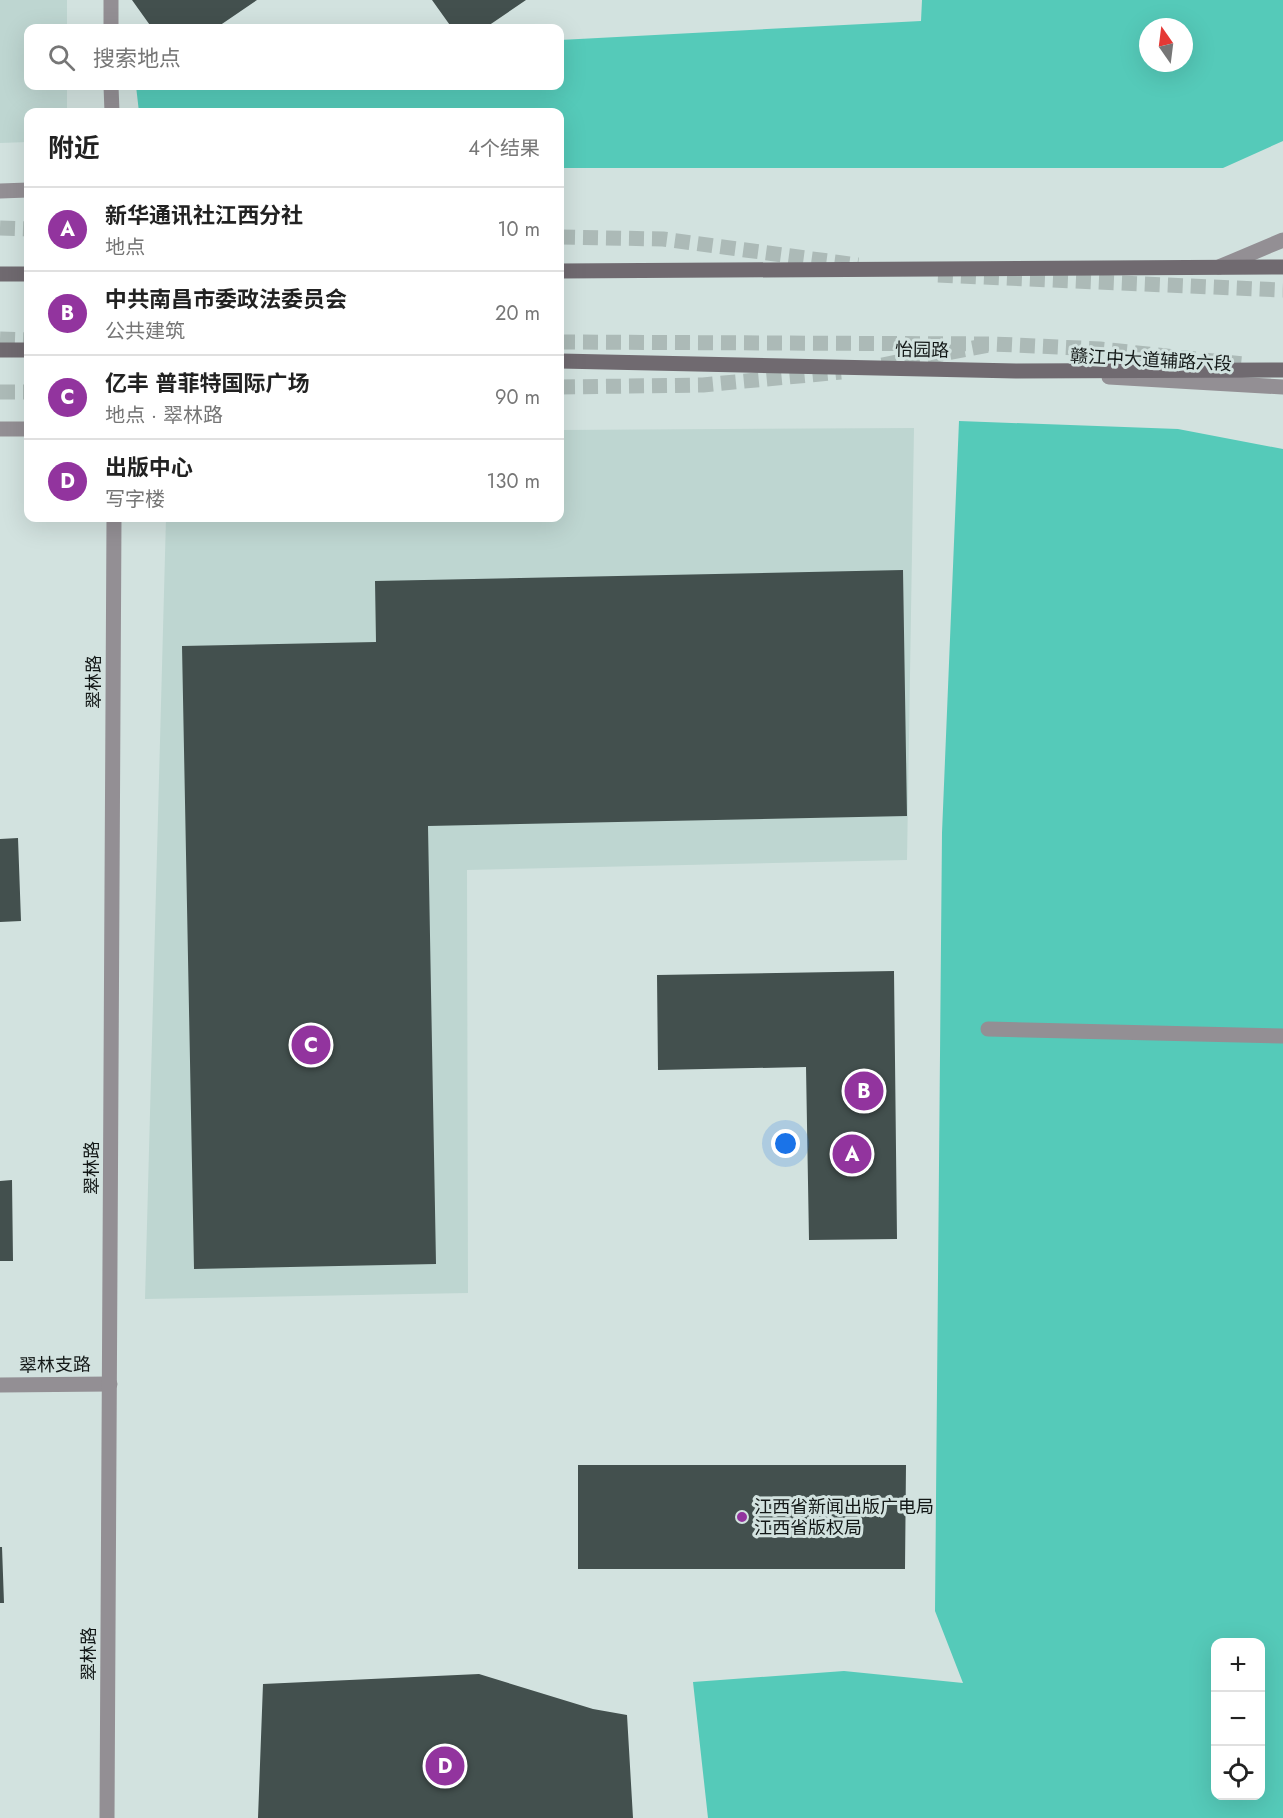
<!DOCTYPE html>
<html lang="zh">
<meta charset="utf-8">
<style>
:root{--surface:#fff;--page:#f6f6f6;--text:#222;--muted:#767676;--line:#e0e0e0;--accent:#92349e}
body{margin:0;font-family:Jost,"Noto Sans SC",sans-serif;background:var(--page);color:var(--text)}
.controls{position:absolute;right:18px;bottom:18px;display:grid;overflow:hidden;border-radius:12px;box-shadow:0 6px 24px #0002}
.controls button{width:54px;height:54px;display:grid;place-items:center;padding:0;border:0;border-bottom:2px solid var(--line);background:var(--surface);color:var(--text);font:30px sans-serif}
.compass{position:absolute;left:1139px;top:18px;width:54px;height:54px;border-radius:50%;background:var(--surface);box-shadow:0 6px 24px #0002;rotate:346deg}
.you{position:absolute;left:786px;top:1144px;width:21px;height:21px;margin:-15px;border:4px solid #fff;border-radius:50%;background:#1a73e8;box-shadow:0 0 0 9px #1a73e833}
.badge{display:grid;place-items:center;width:39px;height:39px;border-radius:50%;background:var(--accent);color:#fff;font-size:20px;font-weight:700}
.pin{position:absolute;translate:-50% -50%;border:3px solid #fff;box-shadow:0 2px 6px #0006}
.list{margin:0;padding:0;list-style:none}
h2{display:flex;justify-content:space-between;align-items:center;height:78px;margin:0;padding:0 24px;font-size:26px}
h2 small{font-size:20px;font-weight:400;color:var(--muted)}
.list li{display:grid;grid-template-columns:39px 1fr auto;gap:18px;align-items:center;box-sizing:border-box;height:84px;padding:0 24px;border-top:2px solid var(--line)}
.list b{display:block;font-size:22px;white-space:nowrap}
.list p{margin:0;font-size:20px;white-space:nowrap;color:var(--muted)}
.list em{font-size:20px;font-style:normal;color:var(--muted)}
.icon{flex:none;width:33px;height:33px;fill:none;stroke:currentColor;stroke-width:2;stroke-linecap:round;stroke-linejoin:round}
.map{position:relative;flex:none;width:1283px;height:1818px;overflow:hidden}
.search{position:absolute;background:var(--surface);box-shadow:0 6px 24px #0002;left:24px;top:24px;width:540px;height:66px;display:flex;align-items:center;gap:15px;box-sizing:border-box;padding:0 21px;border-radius:12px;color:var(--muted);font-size:22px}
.panel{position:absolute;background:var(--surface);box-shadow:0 6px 24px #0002;left:24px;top:108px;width:540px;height:414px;border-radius:12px}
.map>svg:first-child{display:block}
</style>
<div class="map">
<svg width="1283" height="1818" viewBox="0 0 1283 1818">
<rect width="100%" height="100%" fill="#d2e2df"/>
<path fill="#bed6d1" d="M0,0H67V28H28V86H67V112H28V142L0,143Z
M914,428L907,860L467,870L468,1293L145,1299L166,518H560V430Z"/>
<path fill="#55cab9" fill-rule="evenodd" d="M922,0H1283V141L1223,168H560V112H139L136,86H560V40L921,21ZM1148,27H1184V63H1148Z
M959,421L1178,429L1283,449V1818H708L693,1682L844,1671L963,1683L935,1611L942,833ZM1216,1642H1260V1796H1216Z"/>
<path fill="#43504e" d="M132,0H257L216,28H152Z
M432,0H526L485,28H452Z
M903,570L907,816L428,826L436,1264L194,1269L182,646L376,642L375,581Z
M18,838L21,921L0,922V839Z
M894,971L897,1239L809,1240L806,1067L658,1070L657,975Z
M12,1180L13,1261H0V1181Z
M578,1465H906L905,1569H578Z
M0,1547H2L4,1603H0Z
M479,1674L593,1709L627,1715L633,1818H258L263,1684Z"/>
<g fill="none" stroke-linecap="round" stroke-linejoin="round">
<path stroke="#acbab7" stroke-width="15" stroke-dasharray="15 8" stroke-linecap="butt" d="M0,228L28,229
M560,237L663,239L858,265
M882,365L994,344
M560,387L703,385L841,372
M0,392H28"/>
<path stroke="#acbab7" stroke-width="15" stroke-dasharray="15 8" stroke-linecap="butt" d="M938,275L1283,290
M0,339L28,340
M560,342L994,344L1100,349L1243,364"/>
<path stroke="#938f94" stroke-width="15" d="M988,1029L1283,1036"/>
<path stroke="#938f94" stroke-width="15" d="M0,1385L110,1384"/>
<path stroke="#938f94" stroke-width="15" d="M111,0V28
M111,86L112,112
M0,191L28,190
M1219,267L1283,240
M1109,377L1283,387
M0,429H28
M107,1818L114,518"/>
<path stroke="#706a70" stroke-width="15" d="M560,271L1283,267
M0,274H28
M0,350H28
M560,361L1016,371L1283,370"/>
</g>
<circle fill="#92349e" stroke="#d2e2df" stroke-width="2" cx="742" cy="1517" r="6"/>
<g text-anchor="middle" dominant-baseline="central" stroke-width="6" stroke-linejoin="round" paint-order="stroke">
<g font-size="18" fill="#131817" stroke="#d2e2df">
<text transform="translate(922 350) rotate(1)">怡园路</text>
<text transform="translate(1151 360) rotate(3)">赣江中大道辅路六段</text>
<text transform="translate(94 682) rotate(-90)">翠林路</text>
<text transform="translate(92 1168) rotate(-90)">翠林路</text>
<text transform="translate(55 1365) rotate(-1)">翠林支路</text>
<text transform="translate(89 1654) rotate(-90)">翠林路</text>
</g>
<g font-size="18" fill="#131817" stroke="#d2e2df" text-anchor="start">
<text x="754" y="1507">江西省新闻出版广电局<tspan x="754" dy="21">江西省版权局</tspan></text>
</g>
</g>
</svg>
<div class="controls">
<button>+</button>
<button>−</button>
<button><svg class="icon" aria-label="locate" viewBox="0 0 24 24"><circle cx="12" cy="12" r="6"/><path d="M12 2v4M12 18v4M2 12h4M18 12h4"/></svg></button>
</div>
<svg class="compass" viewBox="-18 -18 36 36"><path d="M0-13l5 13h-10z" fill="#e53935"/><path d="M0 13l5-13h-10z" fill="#767676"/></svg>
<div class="you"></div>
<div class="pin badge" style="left:852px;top:1154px">A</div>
<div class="pin badge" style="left:864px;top:1091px">B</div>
<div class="pin badge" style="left:311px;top:1045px">C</div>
<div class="pin badge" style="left:445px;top:1766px">D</div>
<div class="search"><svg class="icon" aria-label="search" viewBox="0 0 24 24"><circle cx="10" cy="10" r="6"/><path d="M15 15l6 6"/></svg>搜索地点</div>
<section class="panel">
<h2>附近<small>4个结果</small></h2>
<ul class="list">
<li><span class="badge">A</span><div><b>新华通讯社江西分社</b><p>地点</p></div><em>10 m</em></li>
<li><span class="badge">B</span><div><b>中共南昌市委政法委员会</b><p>公共建筑</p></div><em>20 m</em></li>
<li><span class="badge">C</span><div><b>亿丰 普菲特国际广场</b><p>地点 · 翠林路</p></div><em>90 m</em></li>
<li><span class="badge">D</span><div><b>出版中心</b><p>写字楼</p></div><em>130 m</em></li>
</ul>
</section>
</div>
